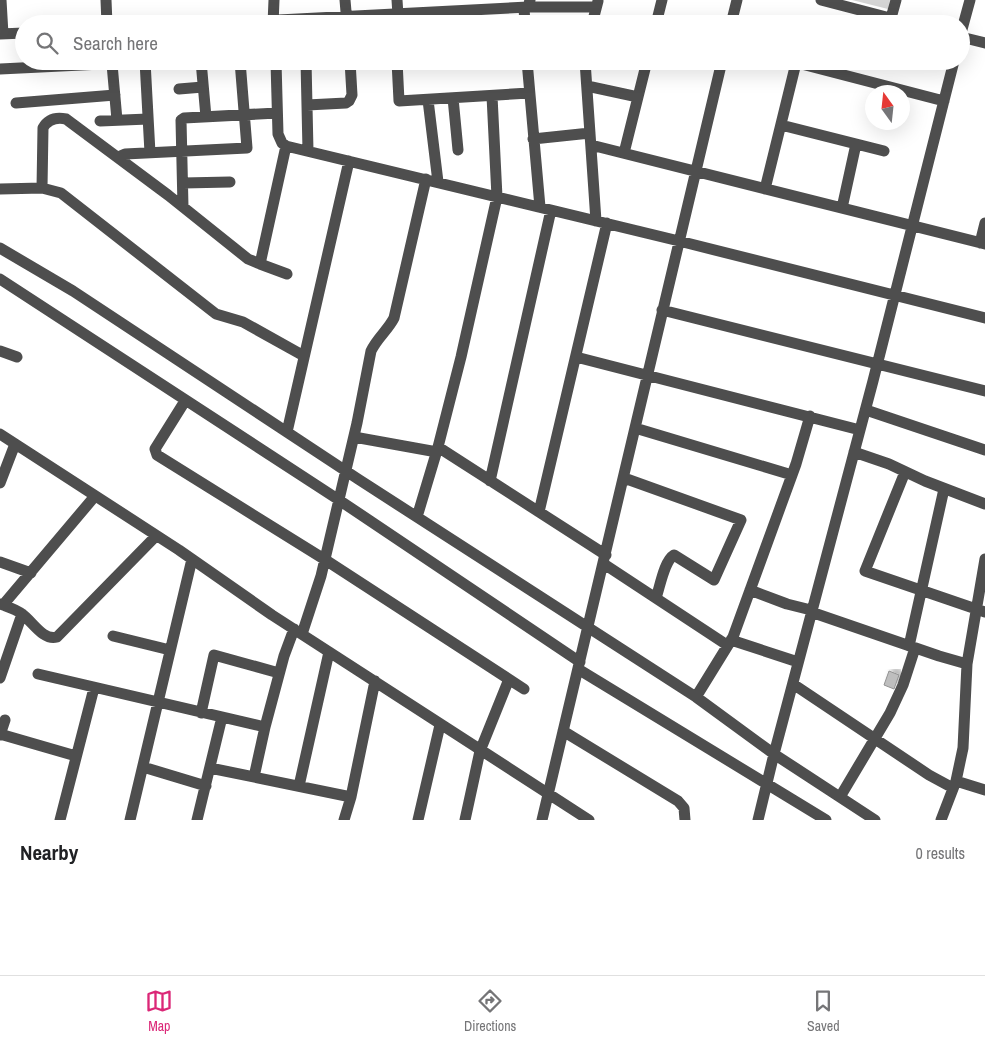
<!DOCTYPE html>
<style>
:root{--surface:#fff;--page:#f6f6f6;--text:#202124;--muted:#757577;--line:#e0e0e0;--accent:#db2777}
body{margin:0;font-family:"Archivo Narrow",sans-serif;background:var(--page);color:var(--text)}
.compass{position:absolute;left:865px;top:85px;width:45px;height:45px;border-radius:50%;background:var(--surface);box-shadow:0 5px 20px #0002;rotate:345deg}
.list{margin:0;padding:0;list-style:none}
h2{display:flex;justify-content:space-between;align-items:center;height:65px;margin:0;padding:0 20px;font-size:21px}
h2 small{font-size:16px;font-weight:400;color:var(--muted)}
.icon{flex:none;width:28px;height:28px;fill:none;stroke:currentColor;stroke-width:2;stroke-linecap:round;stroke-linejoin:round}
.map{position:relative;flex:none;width:985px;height:820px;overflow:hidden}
.search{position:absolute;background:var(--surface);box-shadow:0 5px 20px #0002;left:15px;right:15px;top:15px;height:55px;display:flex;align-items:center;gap:12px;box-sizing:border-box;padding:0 18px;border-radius:28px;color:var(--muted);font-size:19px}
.sheet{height:155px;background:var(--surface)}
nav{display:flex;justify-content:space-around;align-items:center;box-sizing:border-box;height:70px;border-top:1px solid var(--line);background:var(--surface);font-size:14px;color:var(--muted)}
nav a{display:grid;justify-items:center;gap:2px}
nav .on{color:var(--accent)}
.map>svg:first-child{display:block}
</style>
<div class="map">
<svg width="985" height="820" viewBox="0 0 985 820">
<defs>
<filter id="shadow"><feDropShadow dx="4.5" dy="-4.5" stdDeviation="2.5" flood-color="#0004"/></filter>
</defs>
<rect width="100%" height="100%" fill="#fff"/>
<path fill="#d5d5d5" d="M852,0H890L888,9Z"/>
<path fill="#bebebe" stroke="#929292" filter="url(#shadow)" d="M889,671L899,675L894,689L884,685Z"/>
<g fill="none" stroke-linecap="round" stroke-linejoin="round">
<path stroke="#4e4e4e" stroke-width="11" d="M1,0L3,34
M106,0L107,24
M345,0L347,23
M397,0L398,15
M821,0L913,24
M528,7H596
M524,8L525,24
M891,18L896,0
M199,24L528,7L530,0
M273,24L274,0
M592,24L598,1
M656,24L662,0
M731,24L737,0
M961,33L970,0
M0,34L24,33
M961,37L985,43
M145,61L150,153
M201,61L206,117
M276,61H302
M306,61L308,151
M397,61L399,101L529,93
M527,61L540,207
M585,61L596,221
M790,61L944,101
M276,62L278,134L282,143L286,146
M112,64L117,120
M0,69L163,61
M587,86L638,97
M179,89L203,87
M453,98L458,150
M428,100L438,182
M16,103L115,95
M307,105L346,103L349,101L352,95L350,61
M100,121L148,119
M781,125L884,151
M533,139L590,133
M591,145L985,244
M624,153L647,61
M118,157L125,154L247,148L240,61
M183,183L230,182
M42,188L43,128C48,119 56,117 66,119L168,195L248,259L260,264L286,146L679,241L985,318
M0,189L42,188L61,193L216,314L243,322L304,356
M765,189L796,63
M183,207L181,120L184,118L277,113
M842,208L856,144
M980,243L985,223
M0,248L73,291L358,479L696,697L733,637L796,464L810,416
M260,264L287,274
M0,279L339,500L580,662
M662,310L985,391
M0,351L17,357
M576,357L860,430
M185,401L155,449L157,455L324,559L524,689
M866,410L985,450
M635,428L792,475
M287,432L349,161
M0,434L179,550L272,615L589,820
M354,437L437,452
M438,447L606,555
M854,452L889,464L925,481L985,504
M905,472L865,571L985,612
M624,478L741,520L714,580L674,555C664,561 660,587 656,598
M490,481L551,210
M0,483L15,444
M539,512L607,223
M417,517L438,447L461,357L497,197L492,96
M0,562L31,573
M604,564L727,645
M750,590L787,604L811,610
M0,604C8,607 16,609 22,614C33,622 43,641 57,637L156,536
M3,605L95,496
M811,612L939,656L967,664
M302,634L321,576L357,423L371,351C377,338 388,330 394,318L426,179
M113,636L170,650
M731,640L798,662
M909,646L944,489
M578,669L826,820
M38,674L265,727L284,656L294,629
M0,678L22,614
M793,684L929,775L953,788
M696,697L774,754L875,820
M201,713L214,655L279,673
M563,731L678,801L684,808L685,820
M0,734L76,756
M0,735L5,720
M143,767L206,786
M210,768L351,797
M254,777L265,727
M956,781L985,790
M299,786L329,652
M840,797L890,713L903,685L915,648
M60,820L94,688
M130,820L192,559
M197,820L222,717
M344,820L351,797L375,681
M418,820L440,725
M465,820L480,751L509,679
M542,820L722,61
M758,820L774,754L873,381L954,61
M941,820L956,781L963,748L967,664L985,559"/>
</g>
</svg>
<svg class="compass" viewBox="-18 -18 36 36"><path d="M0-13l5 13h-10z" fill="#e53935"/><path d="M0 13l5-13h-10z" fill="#757577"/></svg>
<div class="search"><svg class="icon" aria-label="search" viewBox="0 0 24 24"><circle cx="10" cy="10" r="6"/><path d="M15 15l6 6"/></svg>Search here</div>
</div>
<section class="sheet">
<h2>Nearby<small>0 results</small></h2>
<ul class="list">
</ul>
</section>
<nav>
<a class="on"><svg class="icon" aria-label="map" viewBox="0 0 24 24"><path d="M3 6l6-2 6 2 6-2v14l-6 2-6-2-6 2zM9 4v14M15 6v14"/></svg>Map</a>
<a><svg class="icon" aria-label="directions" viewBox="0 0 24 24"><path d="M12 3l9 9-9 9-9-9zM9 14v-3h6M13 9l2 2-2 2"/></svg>Directions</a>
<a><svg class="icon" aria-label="saved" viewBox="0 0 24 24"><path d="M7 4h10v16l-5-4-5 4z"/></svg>Saved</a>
</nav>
